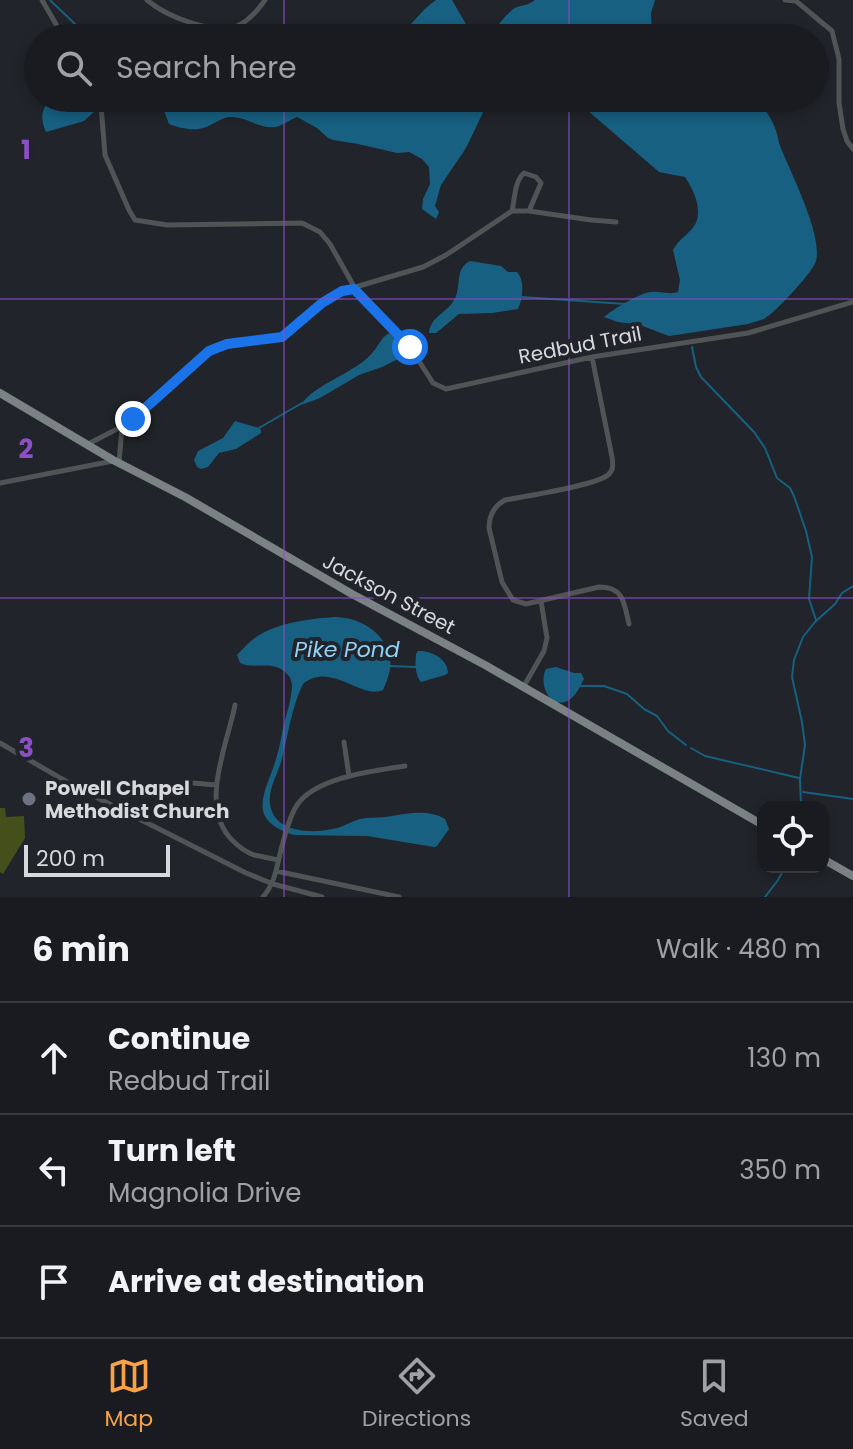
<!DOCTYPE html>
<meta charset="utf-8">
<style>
:root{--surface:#191b20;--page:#26282d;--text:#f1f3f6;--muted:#9fa1a5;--line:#37393e;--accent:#f7a149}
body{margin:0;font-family:Poppins,sans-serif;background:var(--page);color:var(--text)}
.controls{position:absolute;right:24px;bottom:24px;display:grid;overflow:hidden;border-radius:16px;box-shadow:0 4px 12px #0003}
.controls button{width:72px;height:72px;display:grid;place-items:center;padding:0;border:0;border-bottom:2px solid var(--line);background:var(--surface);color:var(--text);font:40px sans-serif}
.scale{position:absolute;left:24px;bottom:20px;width:146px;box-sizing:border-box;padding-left:8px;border:4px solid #d7d9dd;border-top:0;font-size:22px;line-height:28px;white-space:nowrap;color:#d7d9dd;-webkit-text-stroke:6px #21242a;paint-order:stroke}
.stop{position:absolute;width:24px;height:24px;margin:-18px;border:6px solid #1a73e8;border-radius:50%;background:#fff}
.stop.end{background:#1a73e8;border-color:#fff;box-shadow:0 2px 8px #0008}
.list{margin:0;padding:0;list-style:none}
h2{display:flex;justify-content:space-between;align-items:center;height:104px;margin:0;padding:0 32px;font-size:34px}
h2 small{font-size:26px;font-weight:400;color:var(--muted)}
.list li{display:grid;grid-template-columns:52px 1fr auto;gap:24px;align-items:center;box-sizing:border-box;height:112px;padding:0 32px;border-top:2px solid var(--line)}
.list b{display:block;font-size:30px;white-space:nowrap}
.list p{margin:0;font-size:26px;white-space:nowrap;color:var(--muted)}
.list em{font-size:26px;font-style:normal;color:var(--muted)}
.icon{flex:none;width:44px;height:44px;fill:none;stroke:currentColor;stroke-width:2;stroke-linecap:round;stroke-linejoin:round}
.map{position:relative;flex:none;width:853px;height:897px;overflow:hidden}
.search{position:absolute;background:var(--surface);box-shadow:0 4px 12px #0003;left:24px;right:24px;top:24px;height:88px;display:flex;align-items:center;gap:20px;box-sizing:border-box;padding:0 28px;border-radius:44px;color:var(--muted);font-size:30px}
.sheet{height:440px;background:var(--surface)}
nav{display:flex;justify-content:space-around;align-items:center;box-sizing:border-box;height:112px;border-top:2px solid var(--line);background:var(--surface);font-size:22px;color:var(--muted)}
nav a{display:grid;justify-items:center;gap:4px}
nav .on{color:var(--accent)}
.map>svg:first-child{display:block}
</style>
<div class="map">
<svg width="853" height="897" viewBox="0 0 853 897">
<rect width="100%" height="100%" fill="#21242a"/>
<path fill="#444f1c" d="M0,808H5L6,817L24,816L25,838L3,874L0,872Z"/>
<path fill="#176082" d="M436,0H452L474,38H393C411,29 419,11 436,0Z
M535,0H655L651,13L652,38H496L494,32C497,26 509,10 517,7C524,5 528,5 535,0Z
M51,98H96L97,109L84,121L46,132C40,118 41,110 51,98Z
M232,98H490L466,148L441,185L435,206L439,212L436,219L422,209L423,199L430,184L429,167L422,159L409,152L397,153L358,144L333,140L328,138L317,128L297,117C291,119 285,124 279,126C263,132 247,116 230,117C221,118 214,124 206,127C194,132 180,128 169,124L163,108L169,104Z
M573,98H757C767,111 777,127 779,143C789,170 823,234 816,261C813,272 782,304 772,313L764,319L748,324L669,336L640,325L618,322L604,317C612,310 641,292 651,292C661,291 668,295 678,292L680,280L673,250C678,241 683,238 690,231C706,216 695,192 685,177L659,172Z
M470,261L501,266L508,272H517C525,281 523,298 518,309L492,313L459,314L441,329L436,333H429C430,316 450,312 456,296C461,283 455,269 470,261Z
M389,333C398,337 406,347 402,357L382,367L359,375L320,398L301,405C315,383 355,374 373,352C379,345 381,338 389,333Z
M235,421L259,428L261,430V433L236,449L219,453L208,467L201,469L197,467L194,460L198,451L223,438Z
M334,617C359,617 386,632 390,659C392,669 387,681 383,690C361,700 330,661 303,684C291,708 288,737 281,762C277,775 268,790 270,804C274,834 314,834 337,828C345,826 352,821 360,819C368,817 377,818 385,817C404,814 428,808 445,819L449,829L437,846L434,847L367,836L294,835C282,831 269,826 264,814C258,798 272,775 276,759C279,749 281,739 283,728C286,715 292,699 292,685C292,682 290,676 287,674C274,659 254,670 240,663L237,655C242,650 246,645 251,641C272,623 308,619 334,617Z
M418,651C431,650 448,659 448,673L445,675L421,682C415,674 415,664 416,654Z
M556,667L574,673H581L584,679C580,686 576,696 569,700C550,711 538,684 546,669Z"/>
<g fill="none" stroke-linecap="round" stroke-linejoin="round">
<path stroke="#176082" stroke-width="2" d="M50,0L77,26L85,38
M136,98L141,103L164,111
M522,297L625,304
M692,347L696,367L701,377L754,432L765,448L777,478L790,488L794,496L806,531L812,557L809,599L816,620
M259,428L302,403
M390,666L416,667
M580,686H604L627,694L644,709L657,716L668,731L686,745
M691,748L705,756L799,778
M803,792L853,799
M801,807L800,779L805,745L802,722L792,677L794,660L803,637L815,622L835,604L842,593L853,586
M765,897L778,880L785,867"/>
<path stroke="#505454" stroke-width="5" d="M42,0L64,38
M147,0C166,16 212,35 237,26C249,21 258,10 265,0
M785,0L796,1L832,31L839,59V103L843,129L847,141L853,149
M98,98L101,105L105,155L129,210L135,220L167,225L302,223L320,232L330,244L360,297L410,347L433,383L446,389L592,357L748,333L853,302
M512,211C515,199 514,182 524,173L536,177L541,183L529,211
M592,357L612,457C613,464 614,470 608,475C594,486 526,496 505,500C494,506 489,515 489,528L502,582L513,600L526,604L599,587C624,587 624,603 629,624
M88,444L123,426L133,419L198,359L217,347L238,342L282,337L322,303L342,291L423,267L446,255L512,211H529L591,220L616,222
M119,463L122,427
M0,483L113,461
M524,686L544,651L547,638L541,601
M235,705C227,746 198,807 233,841C239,847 246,852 254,855C262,857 270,858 278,860
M344,742L349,776
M0,743L74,786L246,873L273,884L322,897
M193,783L216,785
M276,871L399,897
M263,897C276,882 277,864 282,846C286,832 289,817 297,805C316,777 374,771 405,766"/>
<path stroke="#7a8284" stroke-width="8" d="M0,393L113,460L185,497L352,594L485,665L763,825
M823,859L853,876"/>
</g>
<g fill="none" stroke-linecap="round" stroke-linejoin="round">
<path stroke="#1a73e8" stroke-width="10" d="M133,419L209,351L227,344L282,337L322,303L342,291L354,289L410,347"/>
</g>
<path fill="none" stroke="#8d4fc5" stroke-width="2" stroke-opacity="0.55" d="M284,0V38M569,0V38M284,98V897M569,98V897M0,299H853M0,598H853"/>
<circle fill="#6b7280" stroke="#21242a" stroke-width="3" cx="29" cy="799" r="8"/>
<g text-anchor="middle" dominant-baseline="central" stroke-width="8" stroke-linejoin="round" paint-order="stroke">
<g font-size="20" fill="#d7d9dd" stroke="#21242a">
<text transform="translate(580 345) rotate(-11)">Redbud Trail</text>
<text transform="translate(389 594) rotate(28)">Jackson Street</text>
</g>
<g font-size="20" font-weight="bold" fill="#d7d9dd" stroke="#21242a" text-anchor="start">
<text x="45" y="788">Powell Chapel<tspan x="45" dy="23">Methodist Church</tspan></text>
</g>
<g font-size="22" font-style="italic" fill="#91d2f7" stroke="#21242a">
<text x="347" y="649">Pike Pond</text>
</g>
</g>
<g font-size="26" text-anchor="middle" font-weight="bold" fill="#8d4fc5" stroke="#21242a" stroke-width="8" stroke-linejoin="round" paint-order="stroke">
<text x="26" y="159">1</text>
<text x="26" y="458">2</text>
<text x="26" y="757">3</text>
</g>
</svg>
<div class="controls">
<button><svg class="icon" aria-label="locate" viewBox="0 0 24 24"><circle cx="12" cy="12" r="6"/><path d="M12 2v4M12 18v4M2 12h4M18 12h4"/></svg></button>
</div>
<div class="scale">200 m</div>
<div class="stop" style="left:410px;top:347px"></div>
<div class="stop end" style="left:133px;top:419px"></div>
<div class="search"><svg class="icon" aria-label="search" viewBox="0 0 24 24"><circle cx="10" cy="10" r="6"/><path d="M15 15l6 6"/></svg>Search here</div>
</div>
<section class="sheet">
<h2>6 min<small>Walk · 480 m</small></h2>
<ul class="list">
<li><svg class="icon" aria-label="ahead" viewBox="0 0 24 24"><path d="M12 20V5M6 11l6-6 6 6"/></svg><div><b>Continue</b><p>Redbud Trail</p></div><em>130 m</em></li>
<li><svg class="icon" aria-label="left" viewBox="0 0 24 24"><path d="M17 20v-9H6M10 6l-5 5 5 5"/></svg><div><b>Turn left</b><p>Magnolia Drive</p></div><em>350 m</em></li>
<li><svg class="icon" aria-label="arrive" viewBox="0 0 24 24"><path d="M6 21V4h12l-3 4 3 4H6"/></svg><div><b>Arrive at destination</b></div></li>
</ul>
</section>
<nav>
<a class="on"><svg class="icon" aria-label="map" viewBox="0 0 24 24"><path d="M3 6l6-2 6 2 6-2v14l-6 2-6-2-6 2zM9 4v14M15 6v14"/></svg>Map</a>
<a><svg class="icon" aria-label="directions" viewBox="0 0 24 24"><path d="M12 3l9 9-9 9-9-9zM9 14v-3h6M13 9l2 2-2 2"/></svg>Directions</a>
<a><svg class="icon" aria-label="saved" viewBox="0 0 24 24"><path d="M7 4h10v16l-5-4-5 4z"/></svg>Saved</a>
</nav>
